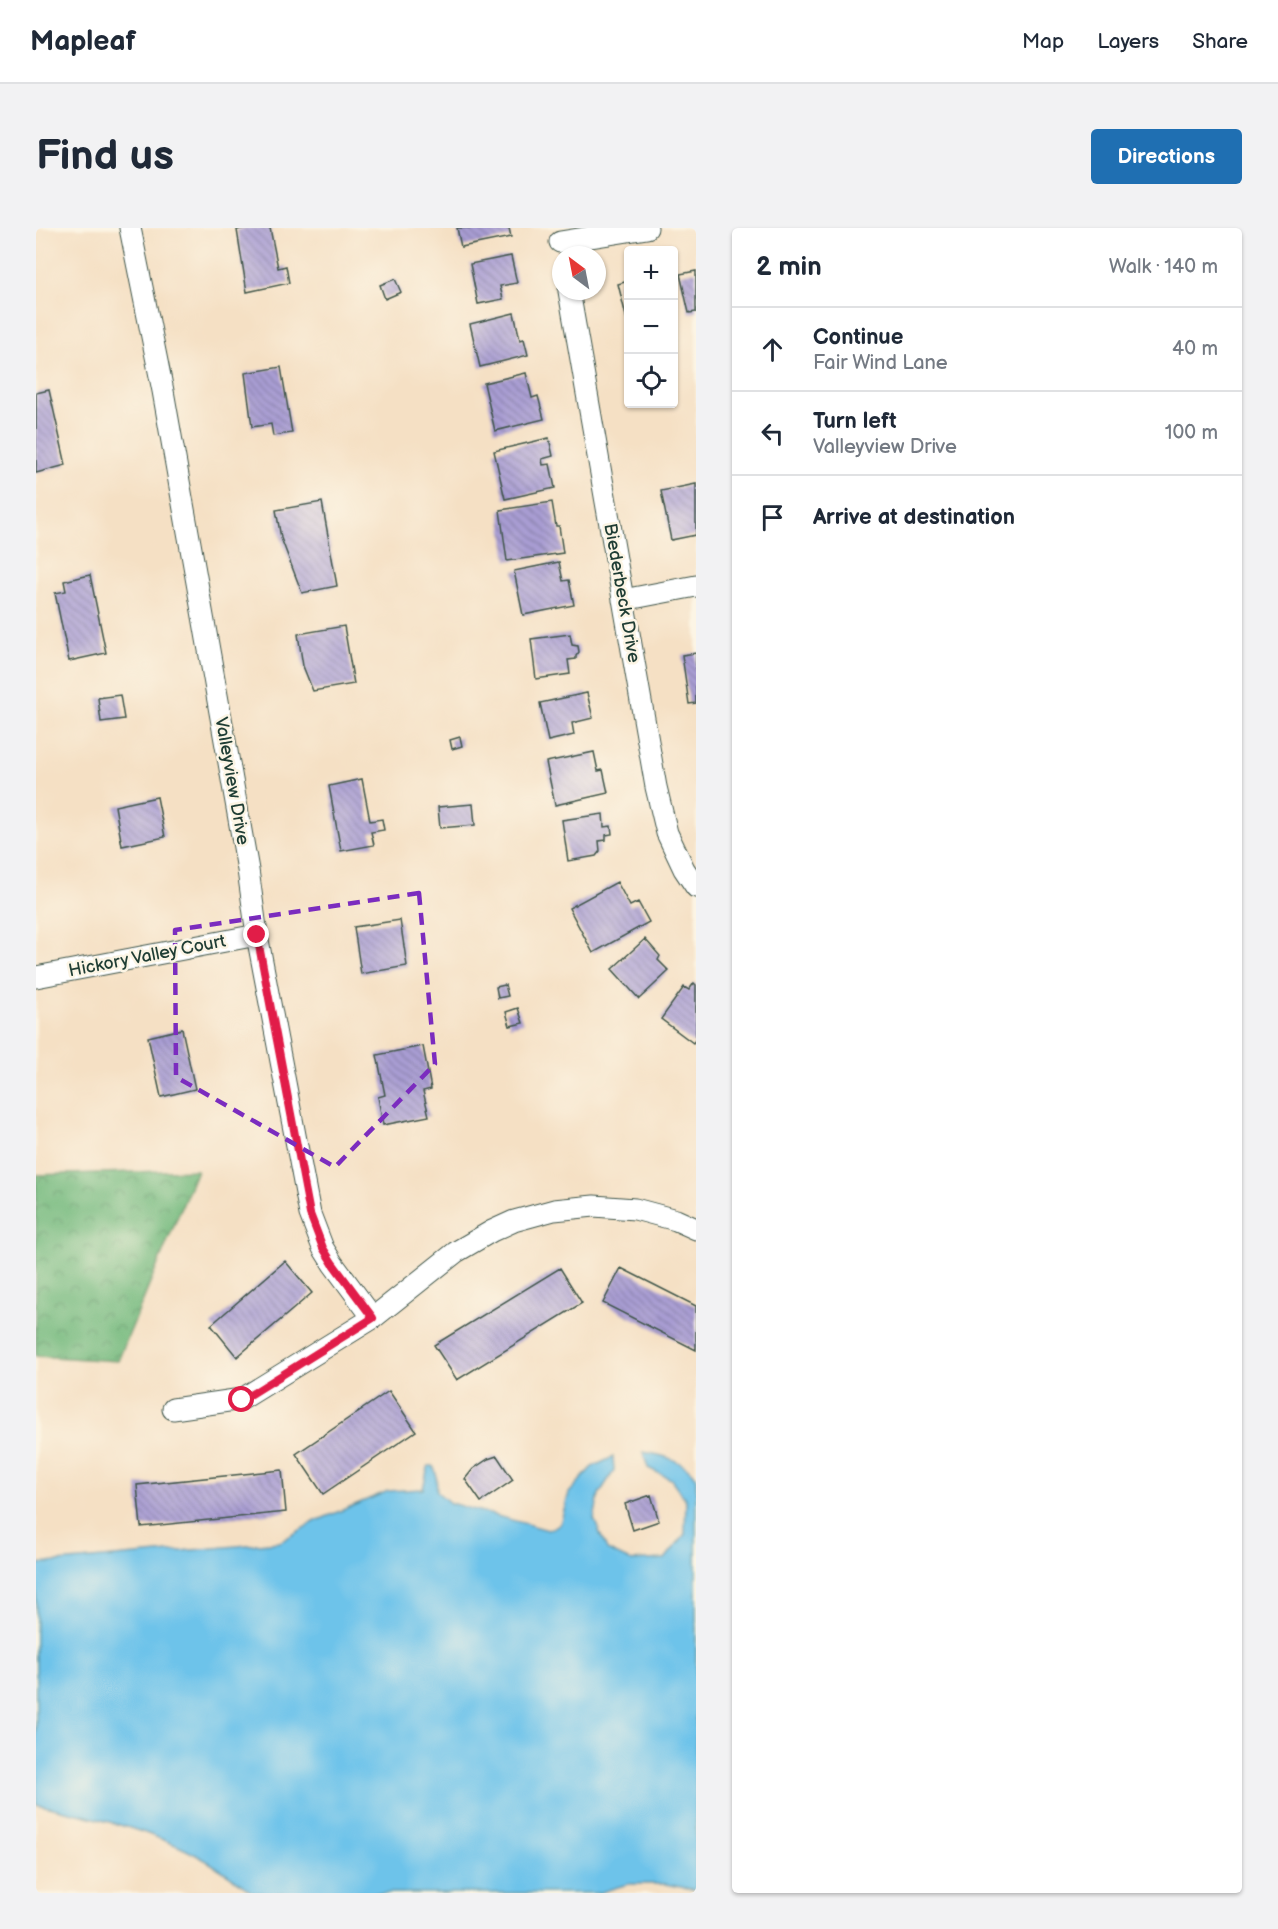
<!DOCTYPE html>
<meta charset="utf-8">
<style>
:root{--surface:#fff;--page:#f2f2f3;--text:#1f2937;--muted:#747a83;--line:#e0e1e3;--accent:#1f6fb2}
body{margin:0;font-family:"Balsamiq Sans",sans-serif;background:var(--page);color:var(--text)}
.controls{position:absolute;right:18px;top:18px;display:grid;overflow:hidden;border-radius:6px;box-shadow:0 2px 4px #0004}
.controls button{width:54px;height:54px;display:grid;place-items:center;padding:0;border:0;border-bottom:2px solid var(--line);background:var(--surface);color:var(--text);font:30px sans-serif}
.compass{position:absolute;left:516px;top:18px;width:54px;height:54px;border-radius:50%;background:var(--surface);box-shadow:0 2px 4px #0004;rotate:328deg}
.stop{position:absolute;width:18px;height:18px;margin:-14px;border:4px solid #e11d48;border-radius:50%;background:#fff}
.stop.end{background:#e11d48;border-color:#fff;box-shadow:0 2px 6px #0008}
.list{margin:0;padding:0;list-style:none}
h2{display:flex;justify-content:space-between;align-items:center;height:78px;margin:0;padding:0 24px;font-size:26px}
h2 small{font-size:20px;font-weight:400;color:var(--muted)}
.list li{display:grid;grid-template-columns:39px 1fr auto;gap:18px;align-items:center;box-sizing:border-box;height:84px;padding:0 24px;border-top:2px solid var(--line)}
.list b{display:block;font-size:22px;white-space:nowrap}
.list p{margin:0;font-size:20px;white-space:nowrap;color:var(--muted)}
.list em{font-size:20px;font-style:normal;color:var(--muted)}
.icon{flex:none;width:33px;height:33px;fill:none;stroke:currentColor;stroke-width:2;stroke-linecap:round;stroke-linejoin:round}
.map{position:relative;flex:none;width:660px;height:1665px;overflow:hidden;border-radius:6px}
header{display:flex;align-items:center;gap:36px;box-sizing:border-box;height:84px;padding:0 30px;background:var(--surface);border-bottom:2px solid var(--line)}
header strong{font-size:28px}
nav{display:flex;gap:33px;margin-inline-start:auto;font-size:21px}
.intro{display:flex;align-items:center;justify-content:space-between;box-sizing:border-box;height:144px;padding:0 36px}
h1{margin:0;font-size:42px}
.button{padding:15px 27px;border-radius:6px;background:var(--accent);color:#fff;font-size:21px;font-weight:700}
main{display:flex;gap:36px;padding:0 36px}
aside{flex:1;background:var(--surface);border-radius:6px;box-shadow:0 2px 4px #0004}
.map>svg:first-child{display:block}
</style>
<header>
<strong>Mapleaf</strong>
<nav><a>Map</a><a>Layers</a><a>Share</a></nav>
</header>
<div class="intro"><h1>Find us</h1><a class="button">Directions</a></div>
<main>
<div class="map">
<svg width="660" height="1665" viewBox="0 0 660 1665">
<defs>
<pattern id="forest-crowns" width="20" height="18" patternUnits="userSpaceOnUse" patternTransform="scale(1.5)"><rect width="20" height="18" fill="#74ba7e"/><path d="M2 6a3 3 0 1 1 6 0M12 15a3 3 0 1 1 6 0" fill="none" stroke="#5f9868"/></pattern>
<pattern id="building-back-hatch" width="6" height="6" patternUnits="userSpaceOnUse" patternTransform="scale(1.5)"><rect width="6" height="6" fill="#a99dd3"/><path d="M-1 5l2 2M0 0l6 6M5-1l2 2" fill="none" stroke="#8981ac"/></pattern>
</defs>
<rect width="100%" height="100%" fill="#fcf5e5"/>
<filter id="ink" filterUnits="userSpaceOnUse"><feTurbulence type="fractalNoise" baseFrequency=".0167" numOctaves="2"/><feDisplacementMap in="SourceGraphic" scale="12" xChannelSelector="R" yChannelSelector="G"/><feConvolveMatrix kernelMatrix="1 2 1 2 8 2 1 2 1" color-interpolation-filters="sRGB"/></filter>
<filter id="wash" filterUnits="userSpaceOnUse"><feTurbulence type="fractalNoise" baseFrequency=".008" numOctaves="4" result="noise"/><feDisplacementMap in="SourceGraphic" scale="24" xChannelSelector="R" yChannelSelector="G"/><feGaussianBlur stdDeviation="1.35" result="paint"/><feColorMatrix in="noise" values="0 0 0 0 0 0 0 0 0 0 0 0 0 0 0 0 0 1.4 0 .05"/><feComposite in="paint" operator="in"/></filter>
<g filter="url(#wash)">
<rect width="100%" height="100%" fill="#f5e0c4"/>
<path fill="url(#forest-crowns)" stroke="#4a7c59" stroke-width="1.5" d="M161,942L82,1133L0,1128V947Z"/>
<path fill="#6dc3ea" stroke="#46808f" stroke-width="1.5" d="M607,1224C626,1227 649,1232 660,1250V1662L629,1656H592L562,1665H217C194,1647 169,1630 142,1618C97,1598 48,1587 0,1576V1336L244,1314L280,1293L352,1263L387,1261L392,1238H397L400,1245L401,1264L414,1275L512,1302L524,1296L533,1265L556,1239L577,1229L578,1243L563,1266L558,1291L571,1322L594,1333L629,1331L649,1306L650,1272L635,1251L612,1240Z"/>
<g id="blocks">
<path fill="url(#building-back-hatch)" d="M210,0H234L242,40L250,38L253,55L211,64L201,2Z
M421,0H473L475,9L425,19Z
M475,28L481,55L464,58L467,71L442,76L434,36Z
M660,43V84L653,85L644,46Z
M359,51L365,64L349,71L344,57Z
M592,53V96L582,56Z
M478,85L484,112L488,111L492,127L444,139L434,96Z
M245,139L256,205L237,208L235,196L216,199L209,145Z
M490,145L496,170L502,168L508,191L459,203L448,155Z
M13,162L30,237L0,245V165Z
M513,210L517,228L506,231L507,237L514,236L519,260L469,271L458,223Z
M660,256V307L635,312L625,263Z
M286,274L301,358L266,365L245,310L240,282Z
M516,274L520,298H523L527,325L471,333L464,282Z
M523,334L527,353L533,352L538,377L487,387L478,343Z
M54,347L70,425L33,433L19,365L30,363L28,353Z
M308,398L318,456L277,463L267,438L262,406Z
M534,406L536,417L542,418L543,424L540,428V431L532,432L534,446L500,451L495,411Z
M660,425V475L653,476L646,427Z
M551,465L557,490L536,495L538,507L512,513L504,475Z
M84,467L88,491L65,494L62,470Z
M424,509L426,518L416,521L414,512Z
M558,524L562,543L567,542L572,565L519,577L510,534Z
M326,551L334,593L346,591L348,602L335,604L338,617L305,623L293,558Z
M121,569L129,609L86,618L79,578Z
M437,576L439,597L404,600L402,579Z
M567,586L568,599L575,598L576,606L570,607V612L563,613L564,623L560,628L532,633L526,592Z
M581,654L594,678L602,674L613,694L557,725L533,680Z
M364,692L371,738L325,746L318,699Z
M609,711L624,728L622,732L633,743L603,771L576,741Z
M658,755L660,757V811L657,815L625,791L648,759L653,762Z
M469,757L472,768L462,770L460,759Z
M482,780L487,795L474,798L470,784Z
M146,801L159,861L125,869L112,809Z
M387,818L395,861L387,863L393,888L347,897L342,869L349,867L341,827Z
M249,1033L276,1065L201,1129L175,1097Z
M524,1040L546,1075L421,1152L398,1117Z
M585,1040L660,1078V1122L567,1075Z
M353,1163L380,1203L287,1266L260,1226Z
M461,1228L477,1252L445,1274L429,1251L437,1241L452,1231Z
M246,1242L250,1284L105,1299L101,1257Z
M615,1267L623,1293L597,1302L589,1276Z"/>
</g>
</g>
<g filter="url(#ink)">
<use href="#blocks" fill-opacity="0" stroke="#3f554a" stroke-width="1.5"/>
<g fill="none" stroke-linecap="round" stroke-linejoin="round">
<g stroke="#3f554a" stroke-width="23">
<path id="street" d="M94,0L127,163L212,642L221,707L274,986L287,1020L297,1036L337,1090
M524,14L611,0
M533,63L620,559L631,605L648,641L660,659
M587,372L660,358
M0,749L221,707
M137,1181L206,1171L337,1090L420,1024L456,1003L478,993L518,982L558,978L599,981L640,992L660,1001"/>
</g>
<use href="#street" stroke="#fff" stroke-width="21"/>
</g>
</g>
<g fill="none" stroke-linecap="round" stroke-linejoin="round" filter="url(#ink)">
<path stroke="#e11d48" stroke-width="8" d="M206,1172L337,1090L297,1036L287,1020L274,986L221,707"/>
</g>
<path fill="none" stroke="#7b2cbf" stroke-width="4.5" stroke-dasharray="12 8" stroke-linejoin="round" d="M383,665L399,836L299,939L140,849L139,702Z"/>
<g text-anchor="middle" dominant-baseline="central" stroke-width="5" stroke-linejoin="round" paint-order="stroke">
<g font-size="18" fill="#1f3d34" stroke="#fcf5e5">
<text transform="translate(586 365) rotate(80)">Biederbeck Drive</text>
<text transform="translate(196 553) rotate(80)">Valleyview Drive</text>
<text transform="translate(111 728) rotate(-11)">Hickory Valley Court</text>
</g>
</g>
</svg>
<div class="controls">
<button>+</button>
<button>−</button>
<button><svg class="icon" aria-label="locate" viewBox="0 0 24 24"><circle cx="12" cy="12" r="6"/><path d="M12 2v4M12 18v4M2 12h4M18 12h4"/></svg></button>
</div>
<svg class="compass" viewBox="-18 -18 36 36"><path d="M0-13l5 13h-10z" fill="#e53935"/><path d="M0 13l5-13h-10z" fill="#747a83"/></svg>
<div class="stop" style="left:206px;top:1172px"></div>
<div class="stop end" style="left:221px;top:707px"></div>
</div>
<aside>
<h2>2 min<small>Walk · 140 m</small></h2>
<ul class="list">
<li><svg class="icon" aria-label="ahead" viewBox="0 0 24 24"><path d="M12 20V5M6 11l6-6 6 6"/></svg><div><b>Continue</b><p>Fair Wind Lane</p></div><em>40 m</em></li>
<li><svg class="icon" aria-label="left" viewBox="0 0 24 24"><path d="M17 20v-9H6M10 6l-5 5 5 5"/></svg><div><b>Turn left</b><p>Valleyview Drive</p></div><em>100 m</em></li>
<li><svg class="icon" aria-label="arrive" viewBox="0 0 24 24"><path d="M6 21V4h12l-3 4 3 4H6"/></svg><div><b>Arrive at destination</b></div></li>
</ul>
</aside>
</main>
